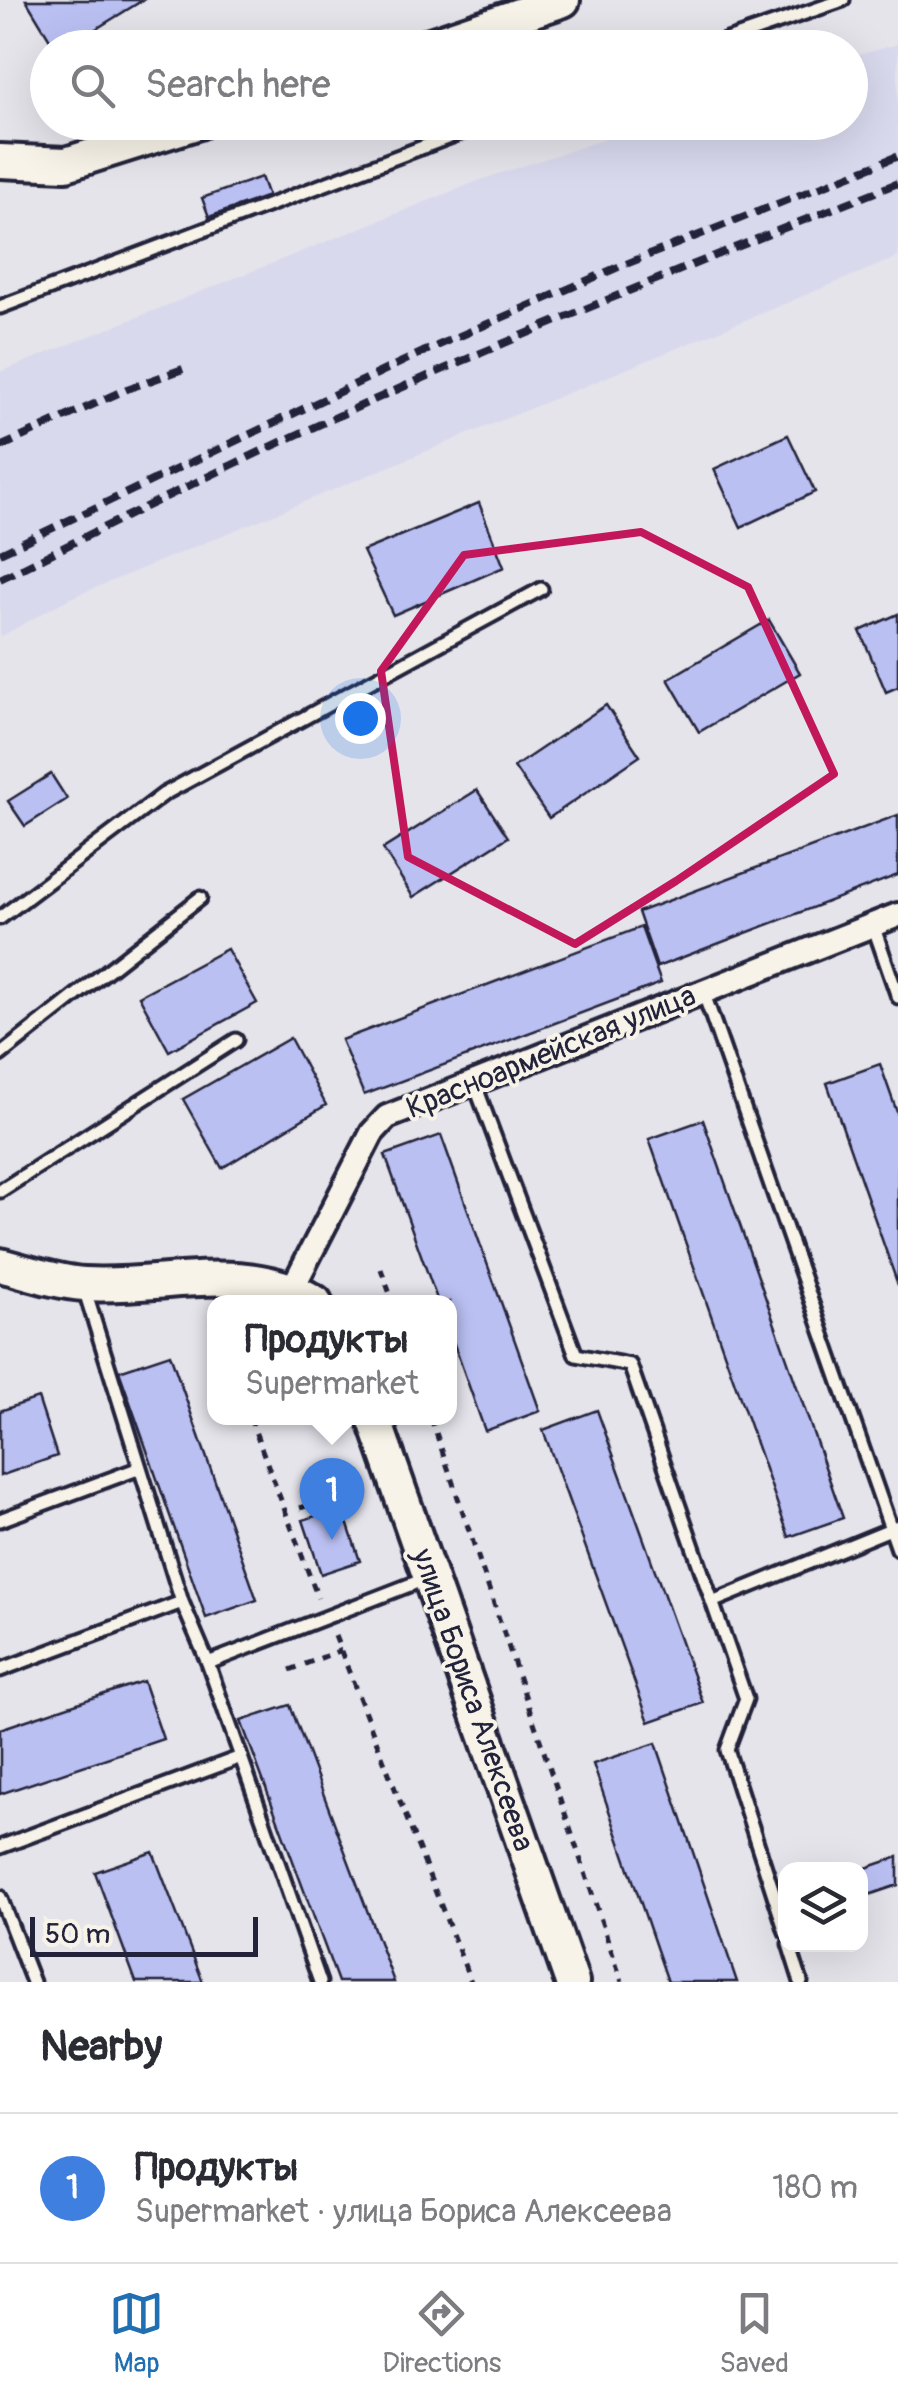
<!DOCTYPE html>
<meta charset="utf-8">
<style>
:root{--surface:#fff;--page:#f2f2f3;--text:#2b2b33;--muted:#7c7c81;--line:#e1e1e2;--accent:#1f6fb2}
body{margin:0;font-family:Pangolin,sans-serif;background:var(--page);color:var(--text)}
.controls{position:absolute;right:30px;bottom:30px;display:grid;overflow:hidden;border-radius:20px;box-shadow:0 10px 40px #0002}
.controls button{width:90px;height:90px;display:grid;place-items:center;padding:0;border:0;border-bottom:2px solid var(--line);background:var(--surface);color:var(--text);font:50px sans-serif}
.scale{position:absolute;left:30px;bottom:25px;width:228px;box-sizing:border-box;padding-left:10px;border:5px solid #22223b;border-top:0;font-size:28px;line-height:35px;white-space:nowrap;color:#22223b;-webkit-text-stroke:8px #f7f3e8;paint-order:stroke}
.you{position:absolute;left:360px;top:718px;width:35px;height:35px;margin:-25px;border:8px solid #fff;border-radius:50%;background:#1a73e8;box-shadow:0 0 0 15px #1a73e833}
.badge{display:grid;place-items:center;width:65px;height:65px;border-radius:50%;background:var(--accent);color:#fff;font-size:32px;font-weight:700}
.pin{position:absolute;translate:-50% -82px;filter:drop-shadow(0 2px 5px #0008)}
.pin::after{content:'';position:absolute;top:52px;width:35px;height:30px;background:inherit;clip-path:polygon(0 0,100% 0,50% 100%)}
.popup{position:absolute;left:207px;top:1295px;width:250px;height:130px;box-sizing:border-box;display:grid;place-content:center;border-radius:20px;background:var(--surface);filter:drop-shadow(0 2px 8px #0005);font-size:32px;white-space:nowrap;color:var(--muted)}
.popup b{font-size:38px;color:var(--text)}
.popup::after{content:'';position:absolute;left:50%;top:100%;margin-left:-20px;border:20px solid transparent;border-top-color:var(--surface)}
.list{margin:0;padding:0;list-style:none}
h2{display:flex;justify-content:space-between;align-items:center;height:130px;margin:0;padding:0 40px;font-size:42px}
h2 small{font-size:32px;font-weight:400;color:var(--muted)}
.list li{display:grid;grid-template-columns:65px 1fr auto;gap:30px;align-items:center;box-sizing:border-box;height:150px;padding:0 40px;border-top:2px solid var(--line)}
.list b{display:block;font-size:38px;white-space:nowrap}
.list p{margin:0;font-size:32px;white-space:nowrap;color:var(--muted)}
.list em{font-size:32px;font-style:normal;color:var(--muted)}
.icon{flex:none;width:55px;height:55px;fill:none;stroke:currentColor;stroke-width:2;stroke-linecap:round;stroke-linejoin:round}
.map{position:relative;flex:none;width:898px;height:1982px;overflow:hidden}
.search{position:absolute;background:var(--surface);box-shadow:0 10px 40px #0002;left:30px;right:30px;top:30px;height:110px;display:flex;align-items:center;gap:25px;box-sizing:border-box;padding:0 35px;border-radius:55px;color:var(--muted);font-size:38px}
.sheet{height:280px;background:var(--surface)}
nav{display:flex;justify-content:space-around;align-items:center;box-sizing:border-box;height:140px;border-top:2px solid var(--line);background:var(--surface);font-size:28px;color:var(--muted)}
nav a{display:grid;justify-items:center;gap:5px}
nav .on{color:var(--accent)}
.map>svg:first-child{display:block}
</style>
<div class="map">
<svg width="898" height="1982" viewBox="0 0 898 1982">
<rect width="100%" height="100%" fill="#e5e4eb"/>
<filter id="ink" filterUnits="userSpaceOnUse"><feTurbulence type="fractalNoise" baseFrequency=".01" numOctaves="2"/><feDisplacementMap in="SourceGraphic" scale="20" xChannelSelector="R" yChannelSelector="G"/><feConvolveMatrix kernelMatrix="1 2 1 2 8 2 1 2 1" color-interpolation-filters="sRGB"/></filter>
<g filter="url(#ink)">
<path fill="#d8d9ed" d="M898,44V257L68,599L0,637V372L483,179L654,123L850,122L851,57Z"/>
<path fill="#bac0f2" stroke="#22223b" stroke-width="2.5" d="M26,0H143L65,48H55Z
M261,177L268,196L209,217L202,198Z
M788,435L815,492L741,527L714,469Z
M479,503L504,567L393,615L363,551Z
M898,614V687L886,692L860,631Z
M769,620L800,673L699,732L668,679Z
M606,705L640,756L549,818L514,767Z
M51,774L67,799L25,826L8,801Z
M477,790L508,837L413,897L383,849Z
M898,815V875L657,967L638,912Z
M641,927L661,983L364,1095L341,1040Z
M227,949L257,1003L169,1051L139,996Z
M290,1038L326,1105L222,1168L183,1099Z
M880,1064L898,1115V1285L827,1083Z
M703,1120L843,1518L789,1537L649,1139Z
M441,1135L540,1411L485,1431L450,1333V1302H438L385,1155Z
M170,1354L257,1600L206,1618L119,1371Z
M38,1398L57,1456L0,1476V1411Z
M597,1410L703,1703L649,1722L543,1430Z
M342,1507L360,1561L321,1574L303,1520Z
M143,1681L163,1739L0,1794V1729Z
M290,1705L394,1982H338L241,1721Z
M656,1743L737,1982H668L593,1764Z
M153,1852L203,1982H136L95,1872Z
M898,1857V1885L860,1898V1870Z"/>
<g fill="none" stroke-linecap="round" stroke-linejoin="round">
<g stroke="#22223b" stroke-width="19">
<path id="lane" d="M704,48L843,0
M0,307L489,122
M0,918L164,794L541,589
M873,925L898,997
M703,991L898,1549
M0,1055L200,898
M474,1082L576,1355L630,1365L746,1699L727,1750L786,1932
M0,1191L236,1040
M84,1288L182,1602L208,1663L320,1982
M0,1520L140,1468
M712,1602L898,1526
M208,1663L425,1579
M0,1670L182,1602
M0,1847L241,1757
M0,1897L33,1982
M789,1944L801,1982"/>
</g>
<g stroke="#22223b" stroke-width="30">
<path id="street" d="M292,1289L372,1133L387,1117L898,915"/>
</g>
<g stroke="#22223b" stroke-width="40">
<path id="secondary" d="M422,48L563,0
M0,161L66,164L199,122
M0,1265C27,1272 56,1282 84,1284C164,1289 242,1259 315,1302
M374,1418L572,1982"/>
</g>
<path stroke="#22223b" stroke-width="5" stroke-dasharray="8 8" stroke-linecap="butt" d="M381,1269L393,1302
M250,1418L318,1598
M431,1418L622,1982
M300,1508L367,1487
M335,1636L471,1982
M290,1670L341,1650"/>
<use href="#lane" stroke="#f7f3e8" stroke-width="11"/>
<use href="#street" stroke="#f7f3e8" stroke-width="22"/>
<use href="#secondary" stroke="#f7f3e8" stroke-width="32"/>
<path stroke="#22223b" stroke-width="8" stroke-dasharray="15 8" stroke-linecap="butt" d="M0,447L127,389L186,368
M0,553L423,352L616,268L898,156
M0,579C77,541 154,502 232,465C450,362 674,271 898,183"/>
</g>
</g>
<path fill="none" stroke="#c2185b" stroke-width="8" stroke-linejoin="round" d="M641,532L748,587L834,774L676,881L575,944L408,857L381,671L464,555Z"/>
<g text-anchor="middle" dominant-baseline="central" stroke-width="8" stroke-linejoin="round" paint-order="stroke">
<g font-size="30" fill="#22223b" stroke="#f7f3e8">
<text transform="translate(551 1052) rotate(-22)">Красноармейская улица</text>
<text transform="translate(473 1700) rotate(71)">улица Бориса Алексеева</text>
</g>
</g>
</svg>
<div class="controls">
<button><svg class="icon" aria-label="layers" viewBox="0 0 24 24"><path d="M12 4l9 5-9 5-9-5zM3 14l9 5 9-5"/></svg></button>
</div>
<div class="scale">50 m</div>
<div class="you"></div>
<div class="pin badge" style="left:332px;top:1540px;background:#3f7fe0">1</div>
<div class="popup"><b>Продукты</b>Supermarket</div>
<div class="search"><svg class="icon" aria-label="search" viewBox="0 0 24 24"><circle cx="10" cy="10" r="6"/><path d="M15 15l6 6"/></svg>Search here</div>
</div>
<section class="sheet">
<h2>Nearby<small></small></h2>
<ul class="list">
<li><span class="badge" style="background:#3f7fe0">1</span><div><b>Продукты</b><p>Supermarket · улица Бориса Алексеева</p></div><em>180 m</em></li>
</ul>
</section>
<nav>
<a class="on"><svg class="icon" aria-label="map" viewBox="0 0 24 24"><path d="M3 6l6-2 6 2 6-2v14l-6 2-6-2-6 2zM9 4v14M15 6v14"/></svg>Map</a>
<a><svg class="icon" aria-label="directions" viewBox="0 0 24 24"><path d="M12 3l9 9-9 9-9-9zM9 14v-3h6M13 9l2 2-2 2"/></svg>Directions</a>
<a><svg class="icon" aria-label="saved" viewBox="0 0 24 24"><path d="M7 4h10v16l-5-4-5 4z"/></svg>Saved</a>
</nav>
